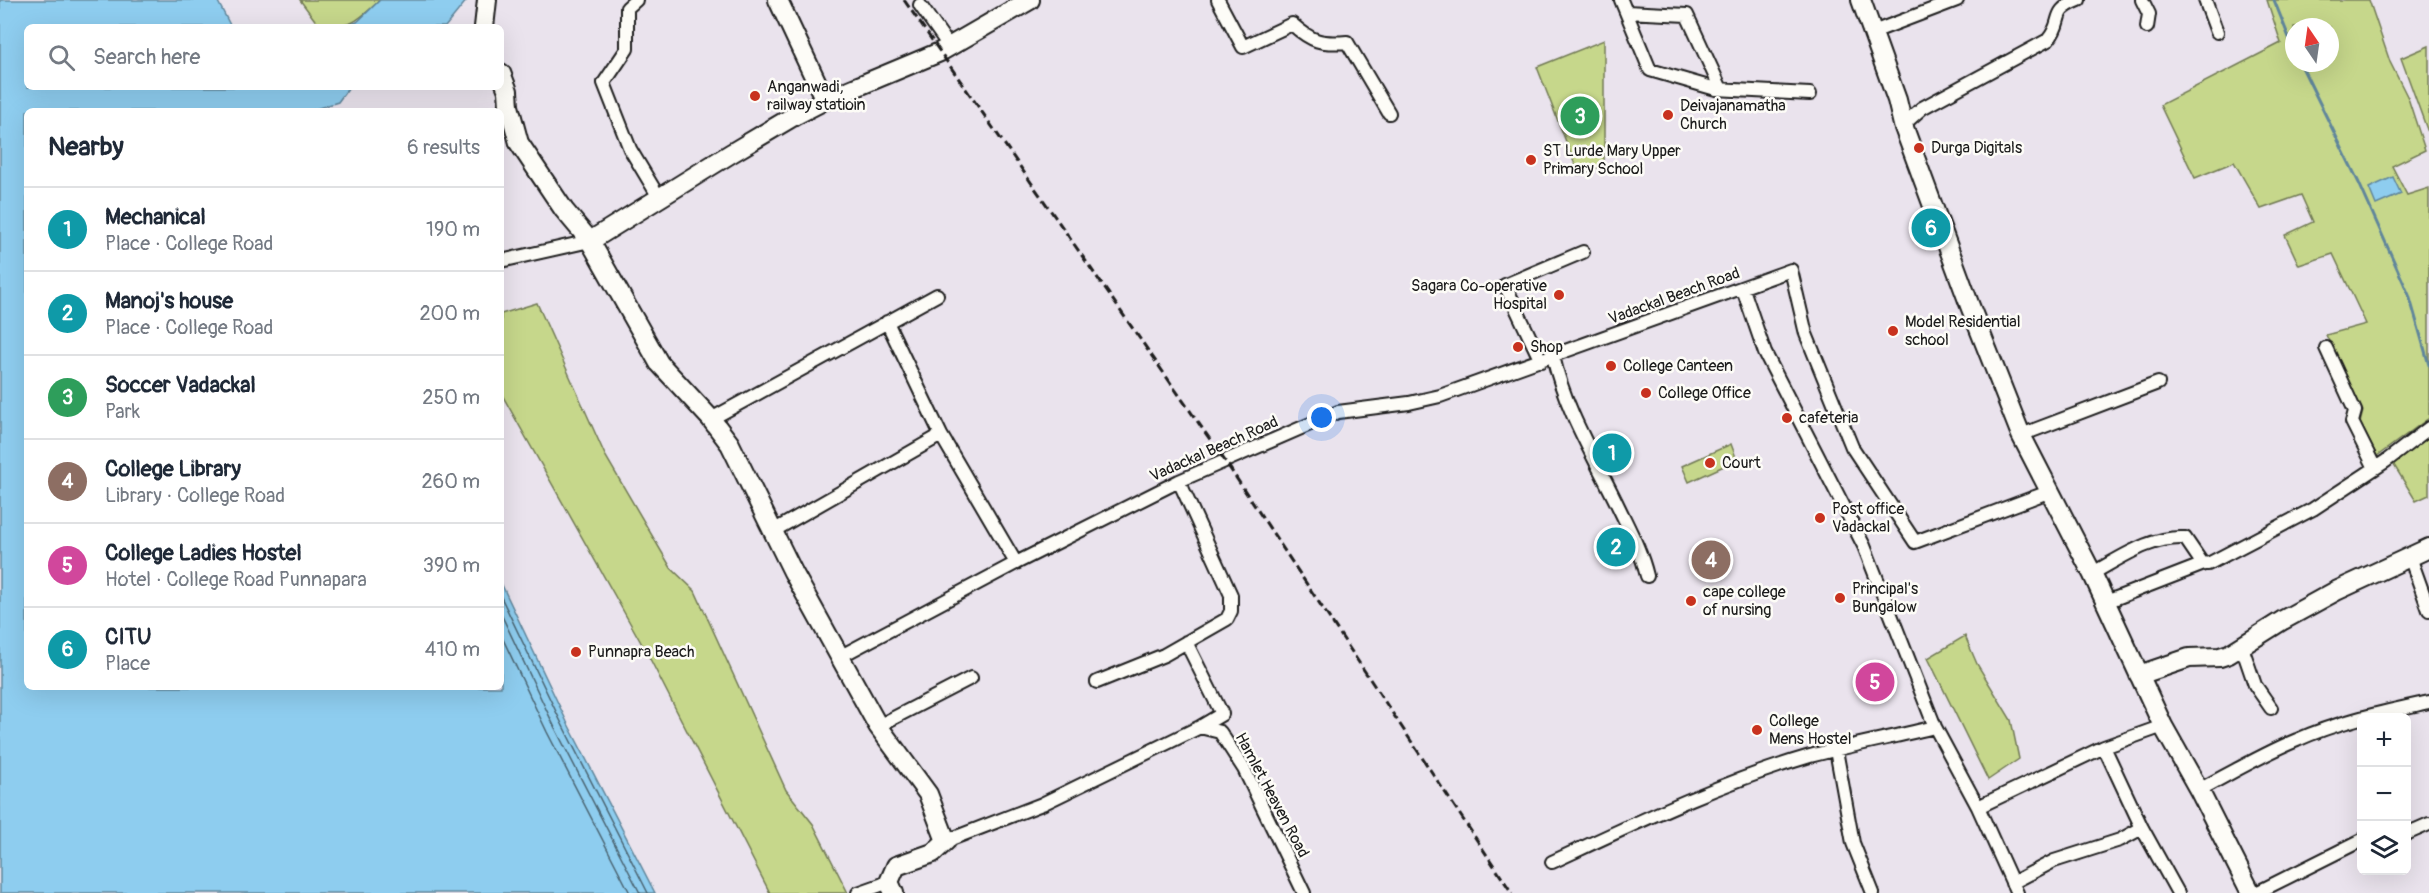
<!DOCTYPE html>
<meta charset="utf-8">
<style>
:root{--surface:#fff;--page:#f2f2f3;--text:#1f2937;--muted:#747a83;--line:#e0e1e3;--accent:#c8321e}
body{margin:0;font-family:Pangolin,sans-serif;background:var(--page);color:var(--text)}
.controls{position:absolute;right:18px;bottom:18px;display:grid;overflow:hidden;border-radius:9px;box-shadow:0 6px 24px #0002}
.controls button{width:54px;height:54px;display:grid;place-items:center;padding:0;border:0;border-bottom:2px solid var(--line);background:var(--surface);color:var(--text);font:30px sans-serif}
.compass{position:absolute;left:2285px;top:18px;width:54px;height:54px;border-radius:50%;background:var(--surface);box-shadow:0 6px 24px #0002;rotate:347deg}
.you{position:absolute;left:1322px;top:418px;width:21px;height:21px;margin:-15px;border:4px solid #fff;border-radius:50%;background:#1a73e8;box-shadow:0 0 0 9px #1a73e833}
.badge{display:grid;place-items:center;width:39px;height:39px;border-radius:50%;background:var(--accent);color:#fff;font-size:20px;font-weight:700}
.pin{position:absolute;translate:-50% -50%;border:3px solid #fff;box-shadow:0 2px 6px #0006}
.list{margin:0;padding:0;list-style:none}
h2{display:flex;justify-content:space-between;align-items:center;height:78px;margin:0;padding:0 24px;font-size:26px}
h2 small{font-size:20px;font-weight:400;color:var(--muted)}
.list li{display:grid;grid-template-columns:39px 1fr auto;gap:18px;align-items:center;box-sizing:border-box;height:84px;padding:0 24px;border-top:2px solid var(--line)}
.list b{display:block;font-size:22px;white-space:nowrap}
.list p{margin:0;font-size:20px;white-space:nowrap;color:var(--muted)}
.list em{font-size:20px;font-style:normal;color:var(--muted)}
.icon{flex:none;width:33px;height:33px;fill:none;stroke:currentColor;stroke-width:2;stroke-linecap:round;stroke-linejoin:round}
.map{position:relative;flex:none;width:2429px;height:893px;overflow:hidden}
.search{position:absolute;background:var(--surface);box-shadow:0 6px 24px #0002;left:24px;top:24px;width:480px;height:66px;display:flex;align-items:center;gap:15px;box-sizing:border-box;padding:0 21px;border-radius:9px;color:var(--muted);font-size:22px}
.panel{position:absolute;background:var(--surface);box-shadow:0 6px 24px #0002;left:24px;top:108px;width:480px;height:582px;border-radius:9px}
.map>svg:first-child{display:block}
</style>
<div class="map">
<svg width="2429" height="893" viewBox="0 0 2429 893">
<rect width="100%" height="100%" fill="#eae3ed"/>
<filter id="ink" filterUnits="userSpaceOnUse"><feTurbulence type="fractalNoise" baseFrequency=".0167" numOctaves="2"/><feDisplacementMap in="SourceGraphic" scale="12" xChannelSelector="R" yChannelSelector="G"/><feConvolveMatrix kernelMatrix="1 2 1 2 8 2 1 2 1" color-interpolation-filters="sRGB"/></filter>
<g filter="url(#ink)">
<path fill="#c6d78b" stroke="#717a54" stroke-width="1.5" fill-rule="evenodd" d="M300,0H380C356,22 354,27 320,27Z
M2267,0H2369L2390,62L2408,98L2425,150L2392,166L2407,195L2429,188V418L2377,456L2360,423L2363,411L2326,335L2366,324L2333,254L2299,265L2285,235L2313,222L2301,195L2261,209L2234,162L2195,178L2160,105L2281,43ZM2294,27H2330V63H2294Z
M1604,40V165L1579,175L1537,67Z
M2429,46V135L2401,58Z
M537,303L605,455L671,568L695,591L786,790L813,824L848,893H770L648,655L501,393V314Z
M2429,434V495L2416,501L2392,462Z
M1731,444L1737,460L1689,482L1682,466Z
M1965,636L1977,664L2011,720L2019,759L1988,780L1928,658Z"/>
<path fill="#8ecdef" stroke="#60869b" stroke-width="1.5" d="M0,0H217L231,27H27V87H349L338,102L309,111H27V687H501V583L567,722L655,893H0Z
M380,0H467L445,27H344L357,22Z
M2393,177L2401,194L2376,205L2369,188Z"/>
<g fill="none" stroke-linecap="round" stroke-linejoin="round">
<path stroke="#4a6370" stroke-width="1.5" d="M501,597L562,724L648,893
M501,614L555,728L640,893
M501,635L547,732L630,893"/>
<path stroke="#60869b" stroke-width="3" d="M2274,0L2294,50
M2300,63L2359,183L2409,295L2429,365"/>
<g stroke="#1c1c1c" stroke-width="16">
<path id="street" d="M636,0L627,8V49L604,83L630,149L660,199
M1218,0L1243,47L1292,24C1312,42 1321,44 1347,42L1389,113
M1621,0L1650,70L1716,89L1810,94
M2142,0L2149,14L2147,27
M2205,0L2217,32
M920,5L949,46
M1626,12L1687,15L1721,89
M1873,32L1957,0
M1903,125L1922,108L2048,40C2065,20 2049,12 2079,0
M501,261L590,241
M1743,289L1765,353L1864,546L1935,727L1978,807L2017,893
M887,322L941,435L1016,563
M2326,348L2355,411L2352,422L2375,468
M1553,356C1565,410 1595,458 1619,508C1630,531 1641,551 1647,576
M1541,361L1505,285L1583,252
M711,419L937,295
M2021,435L2158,383
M773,531L941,435
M2410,557L2429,610
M2091,574C2121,558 2150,536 2185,538L2202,563L2208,564L2313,509L2386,461L2429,428
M2106,602L2204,564
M2242,647L2255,685L2271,708
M841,656L1016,563L1179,481L1225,461L1338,412L1409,403L1440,396L1791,270L1806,334L1852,447L1915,542L2051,491
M1097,682L1164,655L1227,619L1231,611V595L1179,481
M878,726L971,678
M1200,727L1220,732L1244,769L1304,893
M2104,747L2142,828L2178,893
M1836,750L1853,843L1873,893
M2199,790C2231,773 2263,754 2297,740C2339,721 2384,712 2429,702
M1978,807L2104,747L2163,726
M2406,834L2429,824
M946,841L1042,804L1200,727L1222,714L1186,642
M1552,862C1636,823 1721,782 1810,756C1851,745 1894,737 1935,727
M2012,883L2054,861L2120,840L2142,828
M858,893L889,882
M2256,893L2362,840"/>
</g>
<g stroke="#1c1c1c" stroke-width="22">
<path id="secondary" d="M778,0L825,100
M1861,0L1897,100L1903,125L1970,306L2021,435L2093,575L2163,726L2199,790L2251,893
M484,27L487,0
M501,73L508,91L509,106L519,143L564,210L590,241L659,363L711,419L730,444L793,572L878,726L928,794L946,841L933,853L896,866L889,882L894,893
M590,241L730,154L794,116L825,100L940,52L1030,0
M2139,675L2189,658L2220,657L2229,654L2283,620L2336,591L2429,548"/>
</g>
<use href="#street" stroke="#fdfcf7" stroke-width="12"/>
<use href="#secondary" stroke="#fdfcf7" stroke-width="18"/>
<path stroke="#1c1c1c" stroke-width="3" stroke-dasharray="9 4.5" stroke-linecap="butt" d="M904,0L1225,461L1512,893"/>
</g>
</g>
<g fill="#c8321e" stroke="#fdfcf7" stroke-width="2">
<circle cx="755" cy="96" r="6"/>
<circle cx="1668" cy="115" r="6"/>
<circle cx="1919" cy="148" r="6"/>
<circle cx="1531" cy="160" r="6"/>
<circle cx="1559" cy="295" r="6"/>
<circle cx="1893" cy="331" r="6"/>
<circle cx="1518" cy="347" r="6"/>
<circle cx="1611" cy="366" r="6"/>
<circle cx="1646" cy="393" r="6"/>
<circle cx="1787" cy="418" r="6"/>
<circle cx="1710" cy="463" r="6"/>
<circle cx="1820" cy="518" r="6"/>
<circle cx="1840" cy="598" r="6"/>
<circle cx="1691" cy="601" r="6"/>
<circle cx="576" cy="652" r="6"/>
<circle cx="1757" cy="730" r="6"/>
</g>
<g text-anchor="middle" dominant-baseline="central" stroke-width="5" stroke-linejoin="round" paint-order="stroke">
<g font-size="16" fill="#1c1c1c" stroke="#fdfcf7" text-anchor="start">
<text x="767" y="87">Anganwadi,<tspan x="767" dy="18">railway statioin</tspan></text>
<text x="1680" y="106">Deivajanamatha<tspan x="1680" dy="18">Church</tspan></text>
<text x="1931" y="148">Durga Digitals</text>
<text x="1543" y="151">ST Lurde Mary Upper<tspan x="1543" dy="18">Primary School</tspan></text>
<text x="1547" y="286" text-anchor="end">Sagara Co-operative<tspan x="1547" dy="18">Hospital</tspan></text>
<text x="1905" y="322">Model Residential<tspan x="1905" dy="18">school</tspan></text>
<text x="1530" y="347">Shop</text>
<text x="1623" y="366">College Canteen</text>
<text x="1658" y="393">College Office</text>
<text x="1799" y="418">cafeteria</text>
<text x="1722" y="463">Court</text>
<text x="1832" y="509">Post office<tspan x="1832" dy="18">Vadackal</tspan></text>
<text x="1852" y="589">Principal's<tspan x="1852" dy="18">Bungalow</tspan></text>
<text x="1703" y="592">cape college<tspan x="1703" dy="18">of nursing</tspan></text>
<text x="588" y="652">Punnapra Beach</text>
<text x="1769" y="721">College<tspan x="1769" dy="18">Mens Hostel</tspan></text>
</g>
<g font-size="16" fill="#1c1c1c" stroke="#fdfcf7">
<text transform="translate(1674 296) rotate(-20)">Vadackal Beach Road</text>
<text transform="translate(1214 449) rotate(-24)">Vadackal Beach Road</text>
<text transform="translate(1272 795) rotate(62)">Hamlet Heaven Road</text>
</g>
</g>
</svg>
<div class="controls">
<button>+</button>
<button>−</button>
<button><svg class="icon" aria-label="layers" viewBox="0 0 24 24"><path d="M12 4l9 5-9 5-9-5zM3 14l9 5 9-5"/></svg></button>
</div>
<svg class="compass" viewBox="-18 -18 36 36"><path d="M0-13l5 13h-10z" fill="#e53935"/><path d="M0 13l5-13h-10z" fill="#747a83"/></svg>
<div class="you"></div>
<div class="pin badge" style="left:1612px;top:453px;background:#0f9aa8">1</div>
<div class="pin badge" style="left:1616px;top:547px;background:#0f9aa8">2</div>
<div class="pin badge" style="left:1580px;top:116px;background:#2e9e5b">3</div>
<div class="pin badge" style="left:1711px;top:560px;background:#8d6e63">4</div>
<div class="pin badge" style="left:1875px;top:682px;background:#d1479c">5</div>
<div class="pin badge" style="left:1931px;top:228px;background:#0f9aa8">6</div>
<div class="search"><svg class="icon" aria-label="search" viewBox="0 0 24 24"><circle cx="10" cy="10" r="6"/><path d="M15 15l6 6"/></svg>Search here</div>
<section class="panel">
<h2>Nearby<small>6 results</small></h2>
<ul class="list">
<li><span class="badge" style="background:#0f9aa8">1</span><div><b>Mechanical</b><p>Place · College Road</p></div><em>190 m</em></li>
<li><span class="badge" style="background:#0f9aa8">2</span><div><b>Manoj's house</b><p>Place · College Road</p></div><em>200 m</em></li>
<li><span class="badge" style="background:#2e9e5b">3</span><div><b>Soccer Vadackal</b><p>Park</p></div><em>250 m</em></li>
<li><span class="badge" style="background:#8d6e63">4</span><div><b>College Library</b><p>Library · College Road</p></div><em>260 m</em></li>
<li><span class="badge" style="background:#d1479c">5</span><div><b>College Ladies Hostel</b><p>Hotel · College Road Punnapara</p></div><em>390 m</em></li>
<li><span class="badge" style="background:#0f9aa8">6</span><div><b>CITU</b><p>Place</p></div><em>410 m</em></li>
</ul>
</section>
</div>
